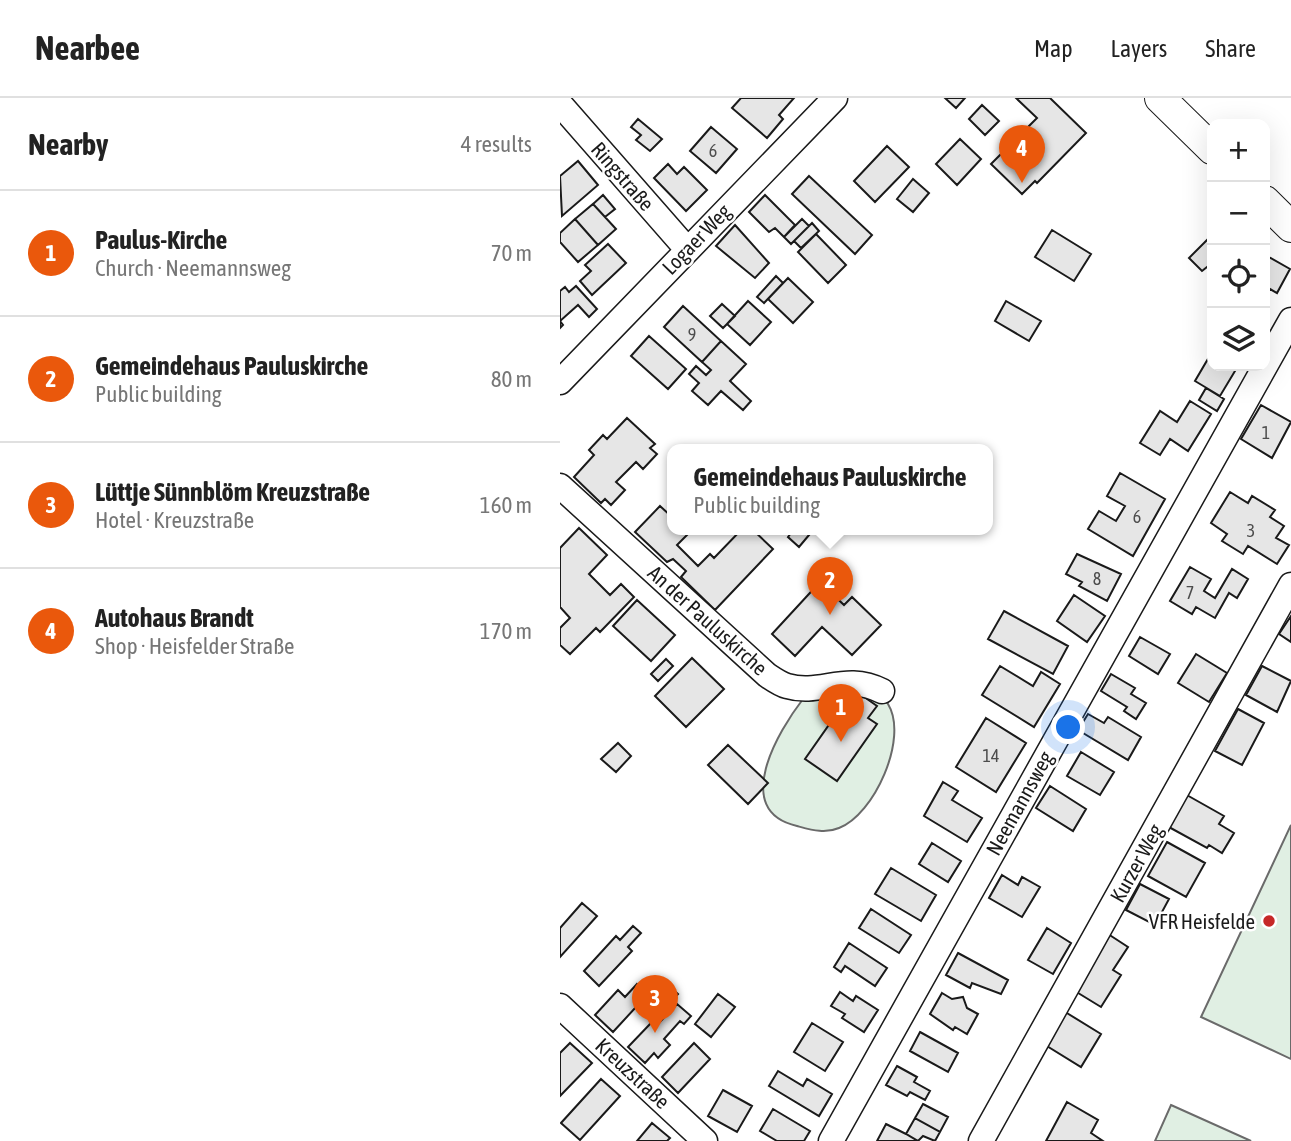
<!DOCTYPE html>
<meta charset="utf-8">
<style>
:root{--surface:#fff;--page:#f2f2f2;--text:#222;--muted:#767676;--line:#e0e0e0;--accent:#ea580c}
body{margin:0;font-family:"Asap Condensed",sans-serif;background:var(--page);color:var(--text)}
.controls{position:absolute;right:21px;top:21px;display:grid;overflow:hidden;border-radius:14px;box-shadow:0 7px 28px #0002}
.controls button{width:63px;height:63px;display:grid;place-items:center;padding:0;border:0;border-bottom:2px solid var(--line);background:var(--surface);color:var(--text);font:35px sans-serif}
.you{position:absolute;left:509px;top:630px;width:24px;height:24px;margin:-18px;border:5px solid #fff;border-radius:50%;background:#1a73e8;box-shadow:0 0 0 10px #1a73e833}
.badge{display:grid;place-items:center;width:46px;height:46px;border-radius:50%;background:var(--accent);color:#fff;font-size:23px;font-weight:700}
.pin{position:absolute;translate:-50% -58px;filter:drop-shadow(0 2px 4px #0008)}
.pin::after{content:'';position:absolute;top:37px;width:24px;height:21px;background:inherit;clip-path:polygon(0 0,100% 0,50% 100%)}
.popup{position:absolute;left:107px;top:346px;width:326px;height:91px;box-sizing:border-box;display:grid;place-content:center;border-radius:14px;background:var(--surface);filter:drop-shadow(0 2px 5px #0005);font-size:23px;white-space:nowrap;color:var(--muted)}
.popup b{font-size:26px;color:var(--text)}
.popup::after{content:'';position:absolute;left:50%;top:100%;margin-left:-14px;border:14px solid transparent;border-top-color:var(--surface)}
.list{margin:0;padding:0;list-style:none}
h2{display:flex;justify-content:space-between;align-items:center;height:91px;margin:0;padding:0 28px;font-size:30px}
h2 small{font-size:23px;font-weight:400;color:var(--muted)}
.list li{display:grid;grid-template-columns:46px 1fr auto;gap:21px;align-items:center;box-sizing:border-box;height:126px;padding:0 28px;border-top:2px solid var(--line)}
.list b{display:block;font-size:26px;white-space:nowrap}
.list p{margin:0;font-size:23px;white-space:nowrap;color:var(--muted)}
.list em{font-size:23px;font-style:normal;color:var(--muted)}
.icon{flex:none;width:38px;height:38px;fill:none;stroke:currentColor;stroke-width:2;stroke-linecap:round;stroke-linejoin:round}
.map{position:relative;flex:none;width:731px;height:1043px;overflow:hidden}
header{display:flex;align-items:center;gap:42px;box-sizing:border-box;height:98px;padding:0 35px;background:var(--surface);border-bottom:2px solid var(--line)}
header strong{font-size:33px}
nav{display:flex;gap:38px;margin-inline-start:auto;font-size:24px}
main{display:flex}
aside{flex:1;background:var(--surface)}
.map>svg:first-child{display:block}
</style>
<header>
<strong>Nearbee</strong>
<nav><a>Map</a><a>Layers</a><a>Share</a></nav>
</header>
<main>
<aside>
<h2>Nearby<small>4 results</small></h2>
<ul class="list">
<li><span class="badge">1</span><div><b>Paulus-Kirche</b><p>Church · Neemannsweg</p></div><em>70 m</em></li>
<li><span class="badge">2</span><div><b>Gemeindehaus Pauluskirche</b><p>Public building</p></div><em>80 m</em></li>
<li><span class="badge">3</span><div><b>Lüttje Sünnblöm Kreuzstraße</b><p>Hotel · Kreuzstraße</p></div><em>160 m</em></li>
<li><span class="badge">4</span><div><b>Autohaus Brandt</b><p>Shop · Heisfelder Straße</p></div><em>170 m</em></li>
</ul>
</aside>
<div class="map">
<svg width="731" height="1043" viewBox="0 0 731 1043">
<rect width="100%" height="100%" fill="#fff"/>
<path fill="#e0efe3" stroke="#6a6a6a" stroke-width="2" d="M301,588C309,593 323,598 328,606C349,640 314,717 279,730C265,736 252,732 237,728C170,713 219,632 243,601Z
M731,727V961L641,919Z
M611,1007L691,1043H595Z"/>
<path fill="#e6e6e6" stroke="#1a1a1a" stroke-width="2" d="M181,0H234L219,17L223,21L207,40L172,10Z
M385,0H405L396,10Z
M456,0H490L526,35L477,85L475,83L462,96L431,66L477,20Z
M422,7L439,23L425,37L409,21Z
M78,21L102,41L90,53L76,42L81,37L71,29Z
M151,29L177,51L156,75L130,53Z
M400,41L421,61L397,87L376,66Z
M327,48L349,69L315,104L294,83Z
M18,63L38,87L2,118L0,78Z
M108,66L117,76L124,69L147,92L126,113L94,80Z
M249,78L312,137L295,156L232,96Z
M353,81L369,95L353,114L337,101Z
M43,97L55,111L45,119L33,106Z
M205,97L235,127L224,139L215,130L209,134L189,114Z
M33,106L56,131L38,147L15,121Z
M15,121L38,147L18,164L0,144V135Z
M242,121L249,128L231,146L224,139Z
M252,125L259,133L241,150L234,143Z
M175,127L209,165L195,180L156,148Z
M492,132L531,156L514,183L475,159Z
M256,136L286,167L268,185L238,154Z
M652,137V165L642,173L629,160Z
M48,146L66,165L32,197L20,183L31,173L25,167Z
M707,158L730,171L717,195L710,191L705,201Z
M216,178L223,185L204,205L197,199Z
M228,180L253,204L233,225L208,201Z
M16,188L37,211L29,219L18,207L0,223L3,227L0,230V193L5,189L9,194Z
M188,203L211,224L190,247L167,226Z
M446,203L481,223L469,243L435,223Z
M162,206L175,218L163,230L150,218Z
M123,208L161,243L142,264L104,229Z
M89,238L126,271L108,291L71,258Z
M161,243L186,266L170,283L191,303L183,312L161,293L148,307L132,293L139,285L129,276L136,268L146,277L151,272L142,264Z
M652,254V268H678L660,298L635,283Z
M646,290L664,301L657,313L639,302Z
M630,303L651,316L628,353L610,341L600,357L580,345L600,313L617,324Z
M701,307L731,324L712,360L681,341Z
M67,320L95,346L90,350L97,356L83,371L76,364L56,384L65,392L51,407L45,401L41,405L14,379L34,357L29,352L43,337L47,341Z
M560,375L605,401L573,458L528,431L539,413L556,423L565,408L547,398Z
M670,394L688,405L692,398L715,412L710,419L724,428L716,440L729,447L717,466L688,448L683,456L662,443L667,436L651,425Z
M100,408L112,419V431H125L129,435L117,447L138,468L150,456L154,460L182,431H192L213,451L155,512L121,479L126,473L113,461L107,464L75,434Z
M19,430L47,457L29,476L50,497L61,486L74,499L40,534L36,530L10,556L0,547V530L10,520L0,509V450Z
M234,431H242L249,437L239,449L228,439Z
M517,456L561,476L547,503L519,488L522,484L506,476Z
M630,469L651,481L644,493L655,500L672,471L688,481L677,500L669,495L655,520L636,509L632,516L610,503Z
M260,484L284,507L292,499L321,527L292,557L262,529L235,558L212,536Z
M514,497L545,518L527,544L497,523Z
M77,502L115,537L91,563L53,528Z
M444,513L508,548L493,576L428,541Z
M731,518V544L719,536Z
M580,539L610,556L598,576L569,558Z
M636,556L667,575L649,604L618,585Z
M132,560L164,591L126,629L95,598Z
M106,561L113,568L98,583L91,576Z
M440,568L473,588L481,574L500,586L474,629L422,597Z
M702,568L731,583L717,614L686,597Z
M551,576L575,590L571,596L586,605L576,621L564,613L567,609L541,593Z
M300,596L317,608L308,620L317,626L277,683L245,661L285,604L292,609Z
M678,611L704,625L682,667L655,653Z
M528,616L544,625L548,619L581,639L568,662L518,632Z
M426,620L466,645L436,694L396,669Z
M58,645L71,658L56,674L41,661Z
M168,647L208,685L188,706L148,667Z
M521,654L554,674L540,697L507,678Z
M383,684L398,693L392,702L422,720L407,744L364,718Z
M490,688L526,711L513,733L476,710Z
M625,696L664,718L659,726L674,735L662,755L649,747L647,750L607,728Z
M607,744L645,765L626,799L588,778Z
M372,745L401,763L388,784L359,766Z
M331,770L376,797L361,823L315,796Z
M442,777L458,787L462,779L480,789L462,819L429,800Z
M580,786L609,801L595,827L566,812Z
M22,805L37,818L0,859V830Z
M311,811L351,837L339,855L299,830Z
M73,828L81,835L68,849L72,853L39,888L24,873L56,838L60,842Z
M487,830L511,845L493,876L468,862Z
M545,834L568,849L553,872L561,877L541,909L510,890Z
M289,845L327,870L315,888L285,868L281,874L274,869Z
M398,855L448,882L441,896L412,885L410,890L386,877Z
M77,886L88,896L53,934L35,917L58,892L65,899Z
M109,888L118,896L101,914L92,906Z
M280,894L293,903L296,898L318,912L304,934L282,920L285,916L271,908Z
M382,895L392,901L403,899L407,910L418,916L407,936L395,929L393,932L370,916Z
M158,896L175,909L151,939L135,926Z
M117,906L131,918L124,926L120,923L104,941L110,947L98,960L94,955L85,965L68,949L91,925L95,929Z
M502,912L541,936L521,969L482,945Z
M252,925L283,944L265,973L234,954Z
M360,934L398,955L388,974L350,953Z
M10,945L32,965L0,998V955Z
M134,945L150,961L118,995L102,979Z
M337,968L357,979L354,984L370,993L365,1002L350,994L347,998L326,987Z
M218,973L243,988L247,981L272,996L259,1018L209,988Z
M41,981L60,998L20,1042L1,1025Z
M163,992L192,1008L177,1034L148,1018Z
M507,1004L538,1022L531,1035L543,1043H486Z
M363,1006L388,1019L380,1034L355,1020Z
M213,1011L250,1033L244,1043H217L200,1033Z
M355,1020L380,1034L375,1043L363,1038L358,1043L346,1036Z
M92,1025L110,1040L107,1043H77Z
M326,1026L346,1036L358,1043H317Z"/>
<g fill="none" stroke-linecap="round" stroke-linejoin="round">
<g stroke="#1a1a1a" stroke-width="27">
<path id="minor" d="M0,6L126,150
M0,284L275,0
M0,388L207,577C213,581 220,586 227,588C261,598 285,574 322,593
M0,908L145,1043
M271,1043L731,222
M421,1043L731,487"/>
</g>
<g stroke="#1a1a1a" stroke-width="32">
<path id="major" d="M600,0L652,51
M705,103L731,129"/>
</g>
<use href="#minor" stroke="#fff" stroke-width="24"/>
<use href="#major" stroke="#fff" stroke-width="30"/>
</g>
<circle fill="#c62828" stroke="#fff" stroke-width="2.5" cx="709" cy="823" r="7"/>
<g text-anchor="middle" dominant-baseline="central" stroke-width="5" stroke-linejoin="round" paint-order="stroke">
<g font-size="18" fill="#4d4d4d">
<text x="153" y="52">6</text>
<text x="132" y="236">9</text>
<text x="706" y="334">1</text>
<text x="577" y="418">6</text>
<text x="691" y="432">3</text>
<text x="537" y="480">8</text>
<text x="630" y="494">7</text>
<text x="431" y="657">14</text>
</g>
<g font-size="21" fill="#1a1a1a" stroke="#fff">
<text transform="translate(63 78) rotate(49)">Ringstraße</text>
<text transform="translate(136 141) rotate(-46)">Logaer Weg</text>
<text transform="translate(148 522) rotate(42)">An der Pauluskirche</text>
<text transform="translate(459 705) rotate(-61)">Neemannsweg</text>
<text transform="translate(576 765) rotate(-61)">Kurzer Weg</text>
<text transform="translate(73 975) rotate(43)">Kreuzstraße</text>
</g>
<g font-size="21" fill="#1a1a1a" stroke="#fff" text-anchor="end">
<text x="695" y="823">VFR Heisfelde</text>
</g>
</g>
</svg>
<div class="controls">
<button>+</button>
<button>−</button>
<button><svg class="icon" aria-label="locate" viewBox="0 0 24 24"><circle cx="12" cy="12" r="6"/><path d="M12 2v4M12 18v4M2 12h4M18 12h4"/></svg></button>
<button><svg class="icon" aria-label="layers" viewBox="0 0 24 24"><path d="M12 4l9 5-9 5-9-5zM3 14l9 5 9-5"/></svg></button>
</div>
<div class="you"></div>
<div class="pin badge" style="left:281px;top:644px">1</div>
<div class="pin badge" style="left:270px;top:517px">2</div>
<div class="popup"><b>Gemeindehaus Pauluskirche</b>Public building</div>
<div class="pin badge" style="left:95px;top:935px">3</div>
<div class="pin badge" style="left:462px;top:85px">4</div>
</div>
</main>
